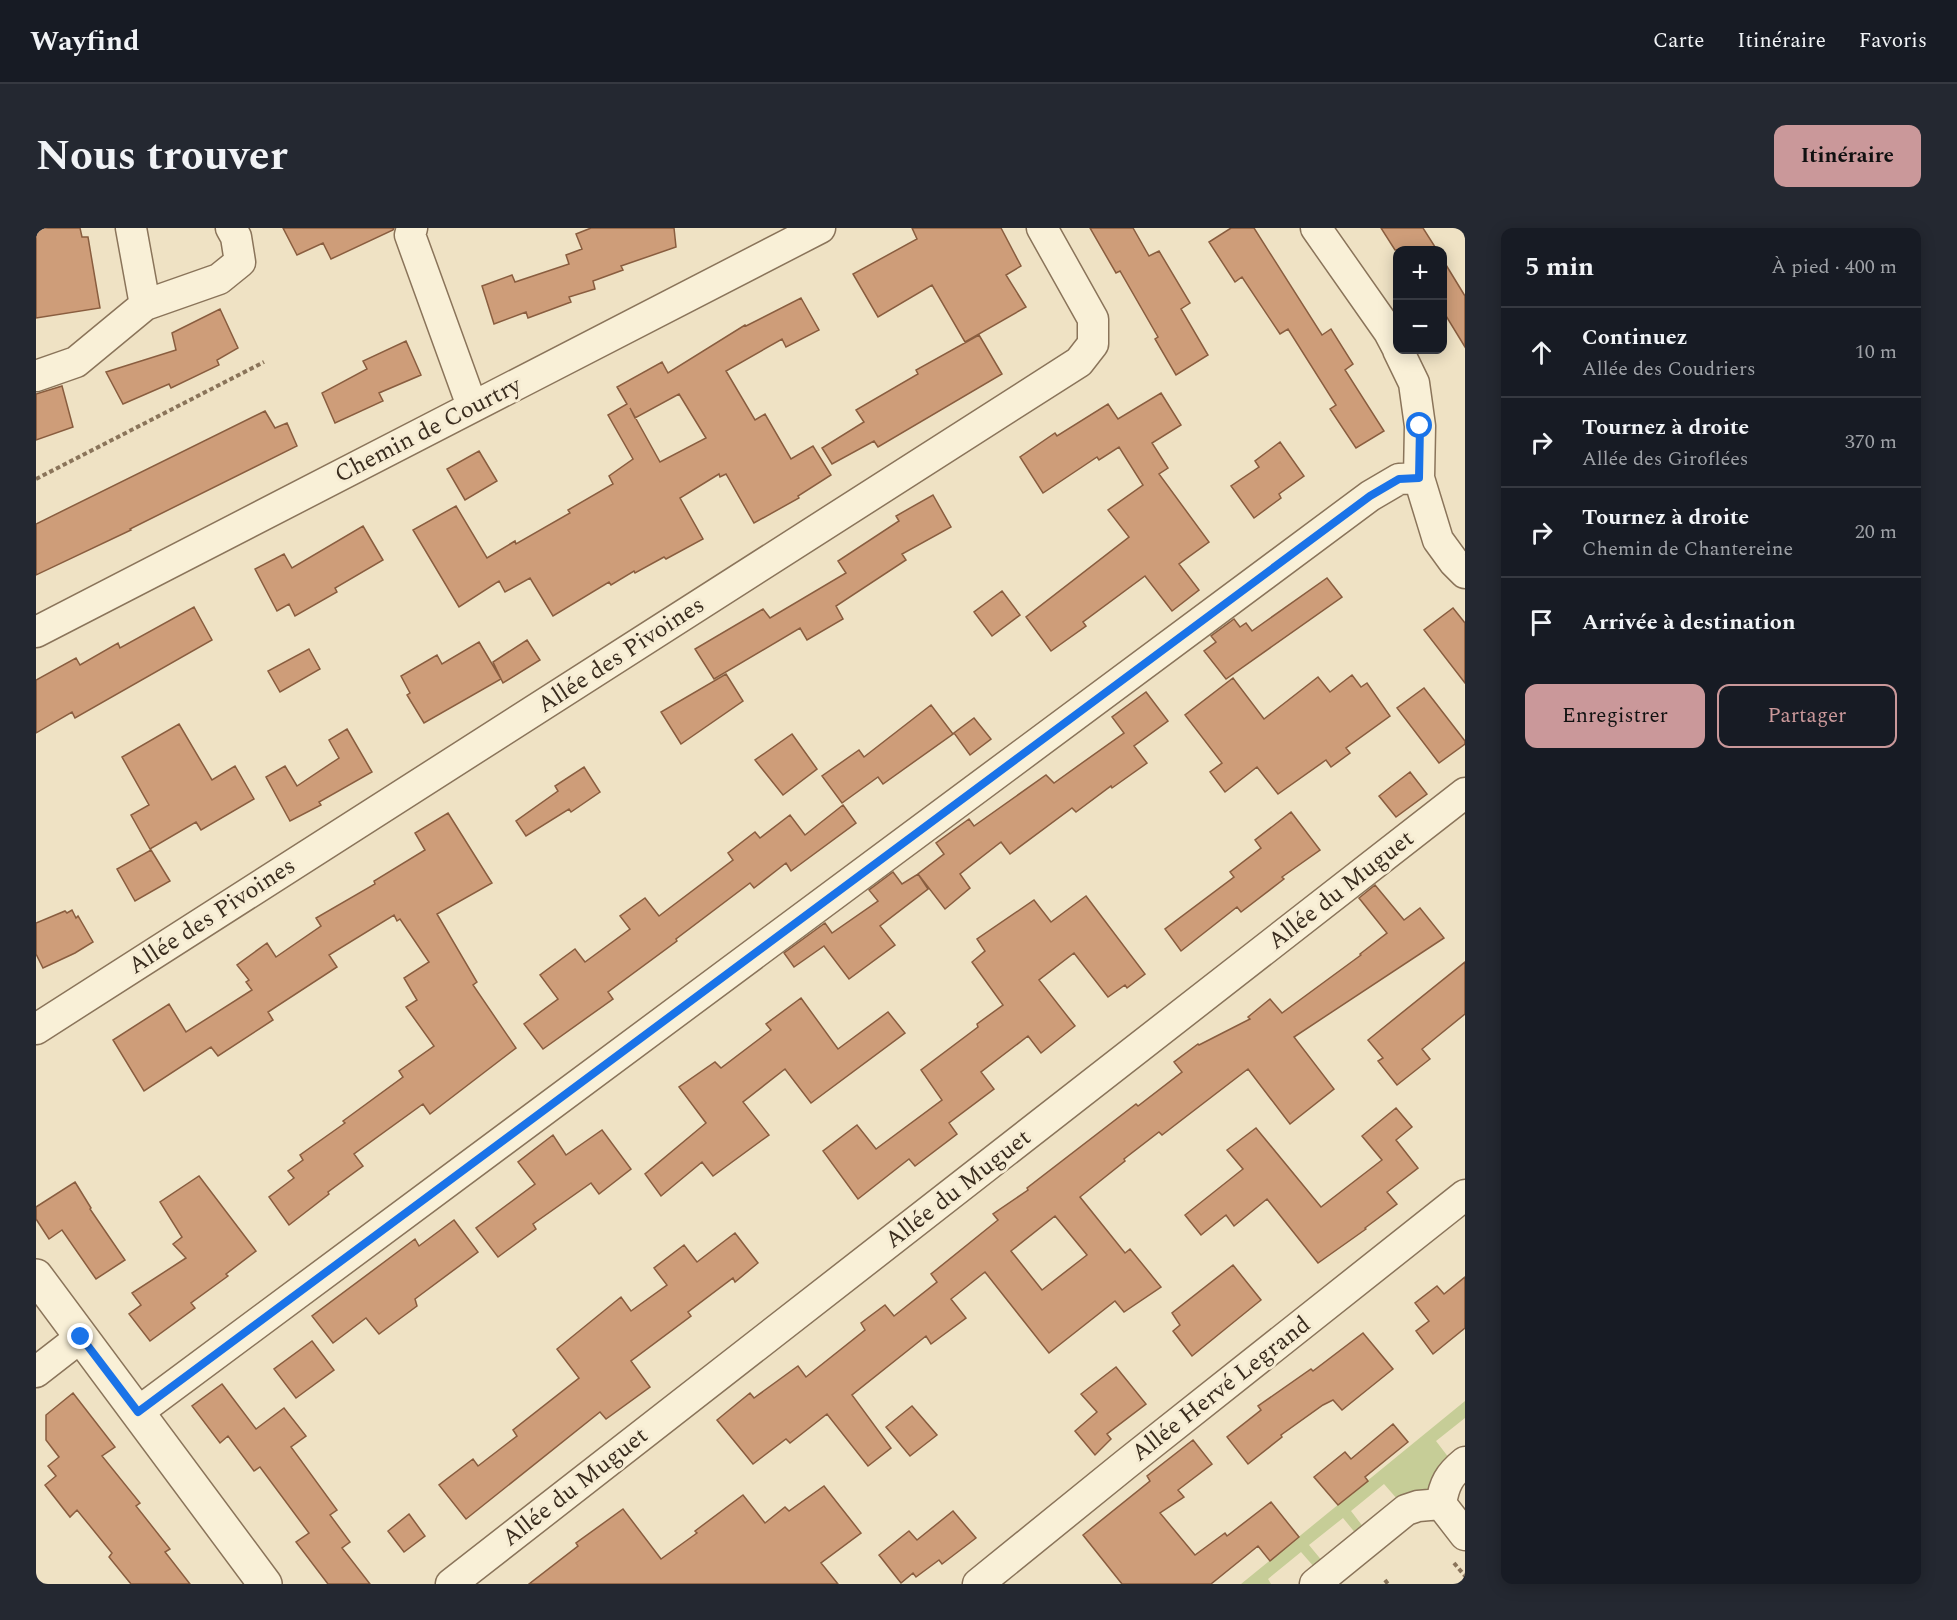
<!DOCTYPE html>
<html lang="fr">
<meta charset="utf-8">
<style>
:root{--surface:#171b24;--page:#242831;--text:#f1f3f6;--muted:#9ea1a6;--line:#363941;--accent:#ca989a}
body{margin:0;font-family:Spectral,serif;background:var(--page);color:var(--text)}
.controls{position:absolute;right:18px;top:18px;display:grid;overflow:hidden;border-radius:12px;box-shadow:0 3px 15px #0003}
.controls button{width:54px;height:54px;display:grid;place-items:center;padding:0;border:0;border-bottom:2px solid var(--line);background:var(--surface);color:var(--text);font:30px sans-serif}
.stop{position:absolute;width:18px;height:18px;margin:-14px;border:4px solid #1a73e8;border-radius:50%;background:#fff}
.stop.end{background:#1a73e8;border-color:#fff;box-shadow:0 2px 6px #0008}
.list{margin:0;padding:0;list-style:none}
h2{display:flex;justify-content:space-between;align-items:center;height:78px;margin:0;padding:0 24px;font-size:26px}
h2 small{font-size:20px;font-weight:400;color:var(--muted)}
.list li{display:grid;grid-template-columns:39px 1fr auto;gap:18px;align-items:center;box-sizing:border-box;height:90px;padding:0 24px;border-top:2px solid var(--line)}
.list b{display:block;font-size:22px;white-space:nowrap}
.list p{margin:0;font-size:20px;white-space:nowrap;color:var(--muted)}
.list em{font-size:20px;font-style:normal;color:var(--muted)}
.actions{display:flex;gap:12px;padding:18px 24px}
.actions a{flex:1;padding:14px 0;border:2px solid var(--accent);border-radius:12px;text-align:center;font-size:21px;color:var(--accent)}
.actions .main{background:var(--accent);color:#111}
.icon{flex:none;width:33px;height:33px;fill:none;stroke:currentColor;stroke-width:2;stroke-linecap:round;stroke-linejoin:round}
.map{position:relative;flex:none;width:1429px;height:1356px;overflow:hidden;border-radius:12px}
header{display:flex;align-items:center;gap:36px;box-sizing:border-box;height:84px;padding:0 30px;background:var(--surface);border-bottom:2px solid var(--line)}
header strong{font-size:28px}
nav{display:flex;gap:33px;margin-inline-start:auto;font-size:21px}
.intro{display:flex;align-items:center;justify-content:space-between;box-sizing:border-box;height:144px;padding:0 36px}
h1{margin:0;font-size:42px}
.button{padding:15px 27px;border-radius:12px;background:var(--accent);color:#111;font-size:21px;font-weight:700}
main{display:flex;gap:36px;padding:0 36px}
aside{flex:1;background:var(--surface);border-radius:12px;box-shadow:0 3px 15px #0003}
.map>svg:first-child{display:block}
</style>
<header>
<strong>Wayfind</strong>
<nav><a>Carte</a><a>Itinéraire</a><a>Favoris</a></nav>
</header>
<div class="intro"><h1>Nous trouver</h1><a class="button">Itinéraire</a></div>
<main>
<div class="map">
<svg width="1429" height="1356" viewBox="0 0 1429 1356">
<rect width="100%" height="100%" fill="#efe2c4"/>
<path fill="#c6cd97" d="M1429,1173V1190L1400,1213L1413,1230L1394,1262L1362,1272L1348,1256L1315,1283L1328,1300L1321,1307L1307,1290L1273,1317L1287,1334L1279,1340L1265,1324L1232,1351L1235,1356H1205Z"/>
<path fill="#ce9d79" stroke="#895d3f" stroke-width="1.5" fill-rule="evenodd" d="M0,0H44L46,9H52L64,80L0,90Z
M247,0H358L357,2L295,31L287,15L261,27Z
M555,0H638L640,19L585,38L587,42L557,53L559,61L533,69L535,74L492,90L490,84L458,96L446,58L476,47L479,54L533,36L530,27L546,21L540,6Z
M876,0H965L985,38L970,47L990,79L929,114L896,57L842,89L817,46L881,11Z
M1054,0H1097L1113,28L1123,23L1154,75L1145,81L1172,127L1140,147L1119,111L1122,109L1084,43L1080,45Z
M1195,0H1218L1286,107L1295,101L1317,136L1309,142L1348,203L1320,220L1294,181L1300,177L1252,101L1244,106L1206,49L1199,54L1173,14Z
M1345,0H1387L1401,22H1359Z
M1407,32L1429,68V119L1407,83Z
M765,70L783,102L750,119L746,111L690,143L719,192L729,186L755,231L777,218L795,247L762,268L763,270L718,295L690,246L684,249L683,246L644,270L667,311L630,331L628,329L599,345L598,343L575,357L573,354L517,388L494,350L469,364L463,353L423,379L377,302L420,278L451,330L479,313L480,316L534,285L532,282L577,256L573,248L597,231L572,187L591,176L581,159L626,134L632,145L709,97L710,98ZM643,166L670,210L624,234L594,180L599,190Z
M184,81L202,120L181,132L183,137L135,160L133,156L87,176L70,144L140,122L136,105Z
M943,107L966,146L842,219L838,213L796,236L786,220L828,194L820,182L882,146L880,142Z
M370,113L385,147L343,165L347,173L299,195L286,165L331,141L327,133Z
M26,158L37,199L0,212V166Z
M1125,165L1145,197L1116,215L1132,240L1123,246L1173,314L1143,336L1163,362L1136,383L1109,348L1047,394L1050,398L1015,423L990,389L1093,309L1072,282L1107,257L1083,219L1063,232L1061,229L1007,265L984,229L1019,205L1021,208L1072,176L1082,191Z
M229,183L239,200L251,195L261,218L94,301L95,302L0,347V296Z
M1244,214L1268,248L1243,266L1245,270L1218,290L1195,258L1223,239L1219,233Z
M443,223L461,253L429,272L411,241Z
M897,267L915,299L866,326L870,332L800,378L807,391L771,412L764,400L678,451L659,421L727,381L734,390L810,345L802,333L863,293L860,288Z
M327,298L347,332L299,360L301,364L259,388L253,376L241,383L219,341L248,326L256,340Z
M1291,350L1306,369L1190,451L1168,423L1180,414L1175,408L1198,391L1204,399L1210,395L1216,403Z
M966,363L984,387L956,408L938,384Z
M158,379L176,412L39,490L36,484L0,505V452L40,430L44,437L82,415L84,420Z
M1417,380L1429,395V455L1388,402Z
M491,412L504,432L467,455L457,434Z
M443,414L465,451L388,495L371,467L374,465L365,448L401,427L406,436Z
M273,421L284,441L244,464L232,443Z
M690,446L707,473L645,516L625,484Z
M1316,447L1325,459L1331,455L1354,488L1310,520L1314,525L1295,539L1290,532L1242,566L1221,539L1189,564L1174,544L1186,535L1149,487L1197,450L1228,491L1282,449L1294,464Z
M1388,460L1429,513V516L1403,535L1361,480Z
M1110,464L1132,493L1098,518L1111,535L1076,560L1075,558L1040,584L1036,580L974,626L965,614L924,646L934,660L909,681L882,646L908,626L900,615L933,591L938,598L1010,547L1018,555L1088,505L1076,489Z
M895,477L917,506L847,556L842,549L806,575L786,548L823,522L828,529Z
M938,490L955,511L934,527L918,505Z
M143,496L176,552L199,538L218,571L165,602L160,594L114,621L95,587L113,577L86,529Z
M311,501L336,544L283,574L285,577L254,593L230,549L249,538L261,558L303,530L293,512Z
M756,506L781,541L747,567L719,532Z
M548,539L564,564L535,584L533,581L490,608L480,593L522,563L519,558Z
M1374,544L1391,566L1360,589L1343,568Z
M807,577L820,595L755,643L750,635L718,660L714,655L640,711L641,713L572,764L577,771L507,821L488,796L522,771L504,747L539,721L549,734L594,701L584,688L609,670L623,688L697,632L692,625L719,604L724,610L754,587L769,607Z
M1255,584L1284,622L1246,649L1248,651L1205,684L1201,679L1145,723L1129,701L1198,649L1194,644L1225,620L1219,612Z
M412,585L456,655L401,686L441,754L437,757L480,820L394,886L387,876L318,926L327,938L292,964L293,966L253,997L233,969L258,950L252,943L267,932L264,927L309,895L307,893L367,849L363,843L398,818L370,779L381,772L368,750L393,734L364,691L361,693L358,687L293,727L301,739L232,784L237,792L182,828L175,819L108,863L77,812L133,776L150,804L216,762L210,754L213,752L201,737L231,715L240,729L285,698L280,690L339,656L338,653L389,622L379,605Z
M115,622L134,653L99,673L81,641Z
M857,644L866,656L882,646L892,661L844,698L859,717L813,751L788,718L758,739L748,725L789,695L796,705L842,673L833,662Z
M1339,657L1368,692L1384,680L1408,710L1258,809L1298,861L1254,896L1212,841L1126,907L1123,904L1088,931L1089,933L1044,969L1089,1025L1094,1021L1125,1059L1088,1084L1079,1073L1013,1125L949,1044L915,1071L930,1090L895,1116L890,1108L816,1167L855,1220L832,1238L791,1186L754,1215L750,1211L717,1236L681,1192L714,1165L718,1170L762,1138L770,1149L829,1102L825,1095L849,1077L858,1088L901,1054L895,1046L962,992L957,986L992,962L991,960L1100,876L1102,878L1146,844L1138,834L1162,816L1163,817L1214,791L1212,789L1234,771L1246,785L1325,727L1324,726L1351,705L1323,670ZM1019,988L1051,1027L1006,1062L975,1023Z
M1050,668L1109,746L1091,760L1089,757L1072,769L1038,725L1003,752L1039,798L1005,825L992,808L945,844L958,861L913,895L921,906L879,938L873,931L822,971L787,923L821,897L840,921L906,872L885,842L942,799L941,796L967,777L936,734L949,723L941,711L998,672L1015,694Z
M36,682L40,690L42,688L57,714L39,725L7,740L0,726V695L29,683L31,685Z
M1429,734V786L1386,821L1394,831L1361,857L1342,833L1347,830L1332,812Z
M765,770L802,821L852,784L869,805L775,875L749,841L707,874L733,907L677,948L666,934L625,968L609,946L670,895L643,859L679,834L685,840L735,802L730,796Z
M1360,880L1376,899L1360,912L1382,940L1351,964L1361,976L1329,1000L1330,1001L1282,1035L1231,971L1198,998L1190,987L1165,1007L1149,987L1207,941L1191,922L1220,900L1285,979L1346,932L1326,908Z
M566,902L595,941L563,966L555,955L497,996L500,1001L462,1029L440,1000L499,956L482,934L517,907L530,927Z
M163,948L220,1023L190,1046L192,1048L155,1075L159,1080L114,1113L93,1086L105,1077L96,1065L150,1030L137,1016L146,1009L124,974Z
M39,954L55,980L54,981L89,1032L60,1051L26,1002L13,1011L0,991V979Z
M418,992L442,1024L379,1071L381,1078L343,1106L330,1090L297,1115L276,1088L379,1011L383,1018Z
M699,1005L722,1035L699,1054L697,1050L652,1084L655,1088L595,1133L614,1159L570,1191L564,1184L430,1291L403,1257L437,1231L442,1238L481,1208L477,1202L543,1150L521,1121L585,1069L595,1083L631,1057L618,1040L648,1017L661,1034Z
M1197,1037L1225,1072L1156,1128L1137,1103L1144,1097L1136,1085Z
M1429,1049V1100L1397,1126L1380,1103L1393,1093L1379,1075L1401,1058L1408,1066Z
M1327,1105L1357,1141L1306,1182L1297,1172L1287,1177L1245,1207L1246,1209L1212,1236L1191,1209L1225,1182L1222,1178L1275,1141L1277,1143Z
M276,1113L298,1142L260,1170L238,1141Z
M1080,1139L1110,1176L1071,1206L1075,1211L1059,1227L1039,1203L1061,1184L1045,1166Z
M186,1156L220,1201L248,1180L270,1208L255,1219L301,1282L294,1287L314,1314L306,1320L334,1356H292L260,1314L273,1305L224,1239L218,1243L192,1208L184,1215L156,1178Z
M37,1165L79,1219L66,1228L104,1275L100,1278L134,1321L129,1324L154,1356H95L73,1329L76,1325L41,1282L34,1289L9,1257L20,1248L12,1238L23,1229L10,1212V1187Z
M876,1178L901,1207L874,1228L850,1199Z
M1357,1196L1372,1214L1329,1249L1332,1253L1302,1277L1278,1249L1309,1224L1315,1231Z
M1157,1212L1176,1236L1142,1262L1148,1269L1124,1285L1159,1327L1189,1305L1191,1308L1235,1274L1263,1309L1234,1333L1222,1318L1175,1356H1086L1047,1307L1114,1253L1111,1248Z
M788,1258L825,1305L785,1335L802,1356H493L542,1318L540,1315L587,1281L625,1331L661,1305L659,1303L707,1267L729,1295L749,1279L753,1283Z
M917,1283L940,1310L906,1336L903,1332L880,1349L877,1345L865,1355L843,1327L873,1303L881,1312Z
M373,1286L389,1308L368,1324L352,1303Z"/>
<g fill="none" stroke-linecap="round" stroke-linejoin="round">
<g stroke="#8a745a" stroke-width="33">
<path id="minor" d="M95,0L109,77
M376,0L374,7L436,178
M1280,0L1353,104L1362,121
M1362,122L1378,155L1384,198L1383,250L1402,312L1418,334L1429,345
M0,148L40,134L109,77L183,51L204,34L200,9L195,0
M0,404L784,0
M0,801L1043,134L1057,116V91L1006,0
M0,1144L45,1109
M102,1184L1334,268L1363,251L1383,250
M1405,1276C1408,1256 1413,1247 1429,1234
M1405,1276L1429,1307
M415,1356L1429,565
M942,1356L1090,1236L1429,967
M1279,1356L1370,1282L1382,1278L1405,1276"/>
</g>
<g stroke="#8a745a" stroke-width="36">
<path id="tertiary" d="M0,1048L229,1356"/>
</g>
<path stroke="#8a745a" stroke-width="4" stroke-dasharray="4.5 3" stroke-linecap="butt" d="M0,251L228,134
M1418,1335L1429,1348
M1349,1352L1352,1356"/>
<use href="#minor" stroke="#f9f0d7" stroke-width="30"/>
<use href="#tertiary" stroke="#f9f0d7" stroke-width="33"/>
</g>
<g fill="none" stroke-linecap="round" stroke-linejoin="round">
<path stroke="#1a73e8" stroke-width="8" d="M45,1109L102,1184L1334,268L1363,251L1383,250L1384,198"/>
</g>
<g text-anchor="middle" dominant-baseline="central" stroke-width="6" stroke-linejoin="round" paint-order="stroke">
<g font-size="24" fill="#392c1e" stroke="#f6ecd3">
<text transform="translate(392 202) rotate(-27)">Chemin de Courtry</text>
<text transform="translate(585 427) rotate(-33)">Allée des Pivoines</text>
<text transform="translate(1305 662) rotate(-38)">Allée du Muguet</text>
<text transform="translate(176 688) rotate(-33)">Allée des Pivoines</text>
<text transform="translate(922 961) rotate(-38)">Allée du Muguet</text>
<text transform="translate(1185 1161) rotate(-38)">Allée Hervé Legrand</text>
<text transform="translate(539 1259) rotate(-38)">Allée du Muguet</text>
</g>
</g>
</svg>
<div class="controls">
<button>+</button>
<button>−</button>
</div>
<div class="stop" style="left:1384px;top:198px"></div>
<div class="stop end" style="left:45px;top:1109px"></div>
</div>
<aside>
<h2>5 min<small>À pied · 400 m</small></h2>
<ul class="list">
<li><svg class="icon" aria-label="ahead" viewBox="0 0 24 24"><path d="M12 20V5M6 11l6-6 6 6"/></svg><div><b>Continuez</b><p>Allée des Coudriers</p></div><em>10 m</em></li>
<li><svg class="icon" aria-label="right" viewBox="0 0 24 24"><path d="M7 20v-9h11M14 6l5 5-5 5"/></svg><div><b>Tournez à droite</b><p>Allée des Giroflées</p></div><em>370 m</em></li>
<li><svg class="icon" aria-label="right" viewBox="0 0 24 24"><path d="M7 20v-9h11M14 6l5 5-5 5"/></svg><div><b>Tournez à droite</b><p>Chemin de Chantereine</p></div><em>20 m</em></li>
<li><svg class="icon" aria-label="arrive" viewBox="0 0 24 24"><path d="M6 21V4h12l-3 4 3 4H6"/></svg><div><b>Arrivée à destination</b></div></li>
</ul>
<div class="actions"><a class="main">Enregistrer</a><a>Partager</a></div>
</aside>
</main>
